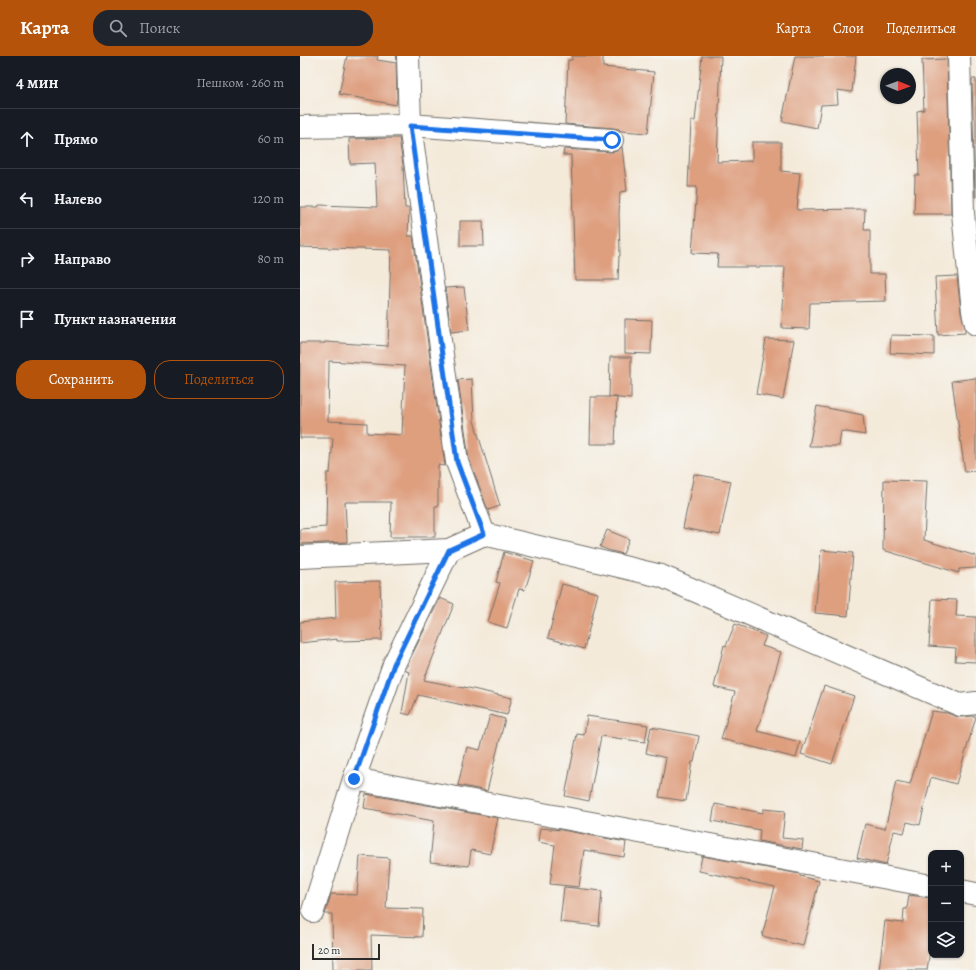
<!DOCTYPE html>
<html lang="ru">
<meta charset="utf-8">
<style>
:root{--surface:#171b24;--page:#20242c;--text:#f1f3f6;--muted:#9ea1a6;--line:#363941;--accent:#b45309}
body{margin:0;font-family:Alegreya,serif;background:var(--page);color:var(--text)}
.controls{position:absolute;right:12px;bottom:12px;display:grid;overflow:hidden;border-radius:8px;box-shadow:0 1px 3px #0004}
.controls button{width:36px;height:36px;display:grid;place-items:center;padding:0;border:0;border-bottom:1px solid var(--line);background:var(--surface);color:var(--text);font:20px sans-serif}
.compass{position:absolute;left:580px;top:12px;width:36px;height:36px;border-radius:50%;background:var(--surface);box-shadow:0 1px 3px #0004;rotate:91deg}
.scale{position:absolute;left:12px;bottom:10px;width:68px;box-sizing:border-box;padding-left:4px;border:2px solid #2b2b2b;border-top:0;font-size:11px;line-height:14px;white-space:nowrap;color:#2b2b2b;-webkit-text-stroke:3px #f6f6f2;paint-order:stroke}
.stop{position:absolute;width:12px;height:12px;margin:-9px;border:3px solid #1a73e8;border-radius:50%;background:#fff}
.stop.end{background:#1a73e8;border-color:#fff;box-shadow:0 1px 4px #0008}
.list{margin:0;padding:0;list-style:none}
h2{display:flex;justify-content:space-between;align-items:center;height:52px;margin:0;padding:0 16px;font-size:17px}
h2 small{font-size:13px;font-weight:400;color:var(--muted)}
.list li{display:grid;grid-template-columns:26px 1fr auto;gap:12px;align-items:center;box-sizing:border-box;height:60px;padding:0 16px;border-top:1px solid var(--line)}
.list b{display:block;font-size:15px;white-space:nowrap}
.list em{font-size:13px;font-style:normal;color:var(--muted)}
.actions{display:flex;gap:8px;padding:12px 16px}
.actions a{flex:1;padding:9px 0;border:1px solid var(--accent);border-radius:16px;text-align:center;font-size:14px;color:var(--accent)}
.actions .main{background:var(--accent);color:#fff}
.icon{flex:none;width:22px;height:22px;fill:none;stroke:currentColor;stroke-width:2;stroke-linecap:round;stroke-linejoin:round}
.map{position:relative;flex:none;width:676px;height:914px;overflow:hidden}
header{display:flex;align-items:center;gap:24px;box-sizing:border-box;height:56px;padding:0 20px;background:var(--accent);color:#fff}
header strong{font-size:19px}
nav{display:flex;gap:22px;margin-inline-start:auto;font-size:14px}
.search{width:280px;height:36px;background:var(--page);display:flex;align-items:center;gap:10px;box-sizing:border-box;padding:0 14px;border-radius:16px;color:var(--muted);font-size:15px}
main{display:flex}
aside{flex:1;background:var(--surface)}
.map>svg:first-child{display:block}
</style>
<header>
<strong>Карта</strong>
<div class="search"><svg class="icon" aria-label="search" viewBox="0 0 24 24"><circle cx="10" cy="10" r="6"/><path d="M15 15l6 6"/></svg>Поиск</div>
<nav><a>Карта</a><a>Слои</a><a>Поделиться</a></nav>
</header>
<main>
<aside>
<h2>4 мин<small>Пешком · 260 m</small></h2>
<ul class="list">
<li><svg class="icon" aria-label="ahead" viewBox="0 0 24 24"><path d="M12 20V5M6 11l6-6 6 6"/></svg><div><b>Прямо</b></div><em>60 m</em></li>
<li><svg class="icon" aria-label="left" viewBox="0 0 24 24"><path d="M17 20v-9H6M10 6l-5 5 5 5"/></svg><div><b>Налево</b></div><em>120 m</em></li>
<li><svg class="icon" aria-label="right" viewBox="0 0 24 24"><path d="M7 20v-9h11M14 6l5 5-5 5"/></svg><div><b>Направо</b></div><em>80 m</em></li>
<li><svg class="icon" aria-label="arrive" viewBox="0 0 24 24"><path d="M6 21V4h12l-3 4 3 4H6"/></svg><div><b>Пункт назначения</b></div></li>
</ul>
<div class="actions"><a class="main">Сохранить</a><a>Поделиться</a></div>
</aside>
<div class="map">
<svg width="676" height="914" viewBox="0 0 676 914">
<rect width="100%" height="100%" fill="#f6f6f2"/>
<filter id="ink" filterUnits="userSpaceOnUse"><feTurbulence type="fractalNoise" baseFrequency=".025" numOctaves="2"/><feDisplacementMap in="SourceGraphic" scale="8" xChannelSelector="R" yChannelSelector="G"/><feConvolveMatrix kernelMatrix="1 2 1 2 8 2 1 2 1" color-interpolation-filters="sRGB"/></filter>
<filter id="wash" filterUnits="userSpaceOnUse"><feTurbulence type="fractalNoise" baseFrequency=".012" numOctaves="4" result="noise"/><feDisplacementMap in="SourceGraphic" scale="16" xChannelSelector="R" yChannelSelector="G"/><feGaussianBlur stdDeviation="0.9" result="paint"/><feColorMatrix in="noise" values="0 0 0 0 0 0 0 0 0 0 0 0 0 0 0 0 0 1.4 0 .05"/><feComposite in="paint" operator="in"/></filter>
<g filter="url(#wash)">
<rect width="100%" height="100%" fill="#f4eada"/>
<g id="blocks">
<path fill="#de9f7f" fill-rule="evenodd" d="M47,0H78L77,4L96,7L97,42L96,49L39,38Z
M272,0H303V11L354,16L348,77L321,75L319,73L313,72L265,68L268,4H272Z
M402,0H421L417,106L452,105V86H481V115L500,117L497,144H498L497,154L565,153L564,174H570V218H585L586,245L510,247L509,273L482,272L485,211H417L418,198L392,197L397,131H388L391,65H395Z
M495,0H556L552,36L537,34L538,48L521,49L517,72L482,65Z
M647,3L651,158H614L615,119H619L617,55L624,54L622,4Z
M672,23H676V141H675Z
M99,82L103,109L105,152H109V154L108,180H113L145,410L138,409V450H135V481H90L91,446H45L47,486L0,488V473L26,471L27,417H30L33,382H0V287H25V286L88,290L91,194L0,191V151H18L19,149L77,151L75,107L50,108L49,83ZM29,305L105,310L102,379L67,377V367L28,365Z
M322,91L327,135L320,136L319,157L320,200H319L318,224H275L271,99H263L264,93L311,96L317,95Z
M160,165H183L184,190H160Z
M657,220L661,256L665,272V277L638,279L635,221Z
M164,231L169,274L151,276L145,232Z
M325,263L352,264L351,298L325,297Z
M591,279L634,280V299L590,297Z
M466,283L494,284L483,343L456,338Z
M310,301H331V343L309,341Z
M676,322V415L665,416L652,325Z
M172,323L174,365L200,450L188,454L169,403L158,324Z
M291,341H317L315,388H290Z
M517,350L563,359L565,379L541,375L539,390H509Z
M394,418L431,425L420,479L383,472Z
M584,424L627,425L624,484L676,500V512L659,513V517L583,494Z
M307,474L329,483L323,498L311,495L300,491Z
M521,494L553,497L548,560L515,557Z
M204,496L234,505L225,534L219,533L207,572L188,566L200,527L196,526Z
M80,525L82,584L37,585V583L0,587V566L36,562L35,526Z
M262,528L298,537L284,593L248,582Z
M140,542L154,548L124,624L164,632V631L212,642L207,659L118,639L110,659L102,657L109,616L106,615L109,605Z
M632,543L657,544L656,560L676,561V606L655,605L656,592L629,590Z
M435,568L466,580L462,590L481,596L457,675L500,686L496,702L421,683L435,636L414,631L424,589L426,590Z
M524,630L554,640L532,708L501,698Z
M632,655L647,657L655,660L661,661L672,660L676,661L656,728L631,721L620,769L607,766L604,777L594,775L586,809L557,802L565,768L585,773L596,725L610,728Z
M190,659L205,663L187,735L158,729L167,691L180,694Z
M287,660L348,669L345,686L301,680L289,745L265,740L277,678L284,679Z
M351,671L399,680L394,706H392L386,745L359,741L366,702L346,697Z
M66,738L198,762L190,798L171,794L169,810L130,806L134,765L64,752Z
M415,748L463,757V753L485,755L482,782L503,784L502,793L459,785L460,774L412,765Z
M240,772L262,774L326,786L324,801L284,794L279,831L250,828L255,789L238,786Z
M60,800L89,802L86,852L123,853L122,881L71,879L72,914H33L32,858H25L31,838L57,839Z
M402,800L500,818V820L519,825L503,890L462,880L475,831L399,815Z
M264,831L302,835L299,870L260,866Z
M609,839L631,842V888L627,914H579L585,865L603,867L604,853H607Z"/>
</g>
</g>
<g filter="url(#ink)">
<use href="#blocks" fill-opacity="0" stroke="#716e68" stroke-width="1"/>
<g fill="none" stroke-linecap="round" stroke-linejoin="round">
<g stroke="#716e68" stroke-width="24">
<path id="minor" d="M108,0L110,69L157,406L184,478
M659,0L663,157L673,255L676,268
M0,71L110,69L312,84
M0,501L149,494L184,478L361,520L660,649L676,647
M54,723L631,830
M661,835L676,838
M13,855L54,723L94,608L149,494"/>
</g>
<use href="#minor" stroke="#fff" stroke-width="22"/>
</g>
</g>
<g fill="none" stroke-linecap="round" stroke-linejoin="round" filter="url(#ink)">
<path stroke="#1a73e8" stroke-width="5" d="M54,723L94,608L149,494L184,478L157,406L110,70L312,84"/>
</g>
</svg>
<div class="controls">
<button>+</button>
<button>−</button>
<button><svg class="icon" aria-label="layers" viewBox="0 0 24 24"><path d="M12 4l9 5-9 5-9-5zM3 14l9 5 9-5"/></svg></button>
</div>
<svg class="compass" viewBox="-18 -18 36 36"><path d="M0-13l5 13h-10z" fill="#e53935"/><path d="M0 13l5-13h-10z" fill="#9ea1a6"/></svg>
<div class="scale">20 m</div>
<div class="stop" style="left:312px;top:84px"></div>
<div class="stop end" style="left:54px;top:723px"></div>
</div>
</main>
